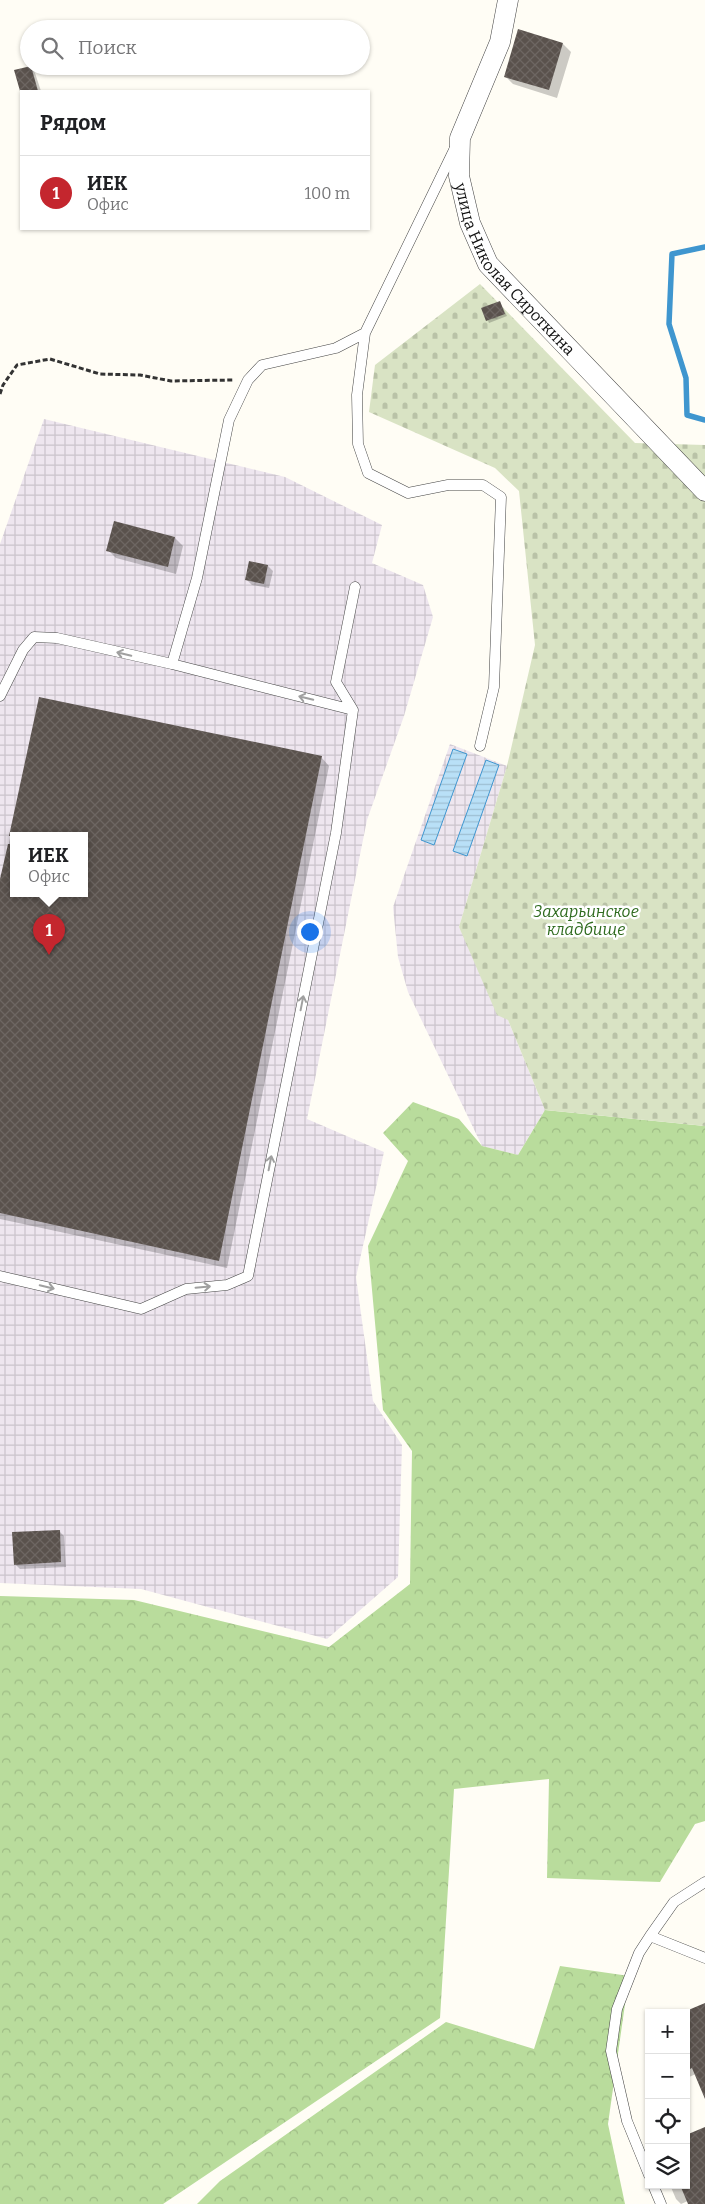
<!DOCTYPE html>
<html lang="ru">
<meta charset="utf-8">
<style>
:root{--surface:#fff;--page:#f2f2f2;--text:#202124;--muted:#757577;--line:#e0e0e0;--accent:#c4262e}
body{margin:0;font-family:Bitter,serif;background:var(--page);color:var(--text)}
.controls{position:absolute;right:15px;bottom:15px;display:grid;overflow:hidden;border-radius:0px;box-shadow:0 1px 4px #0004}
.controls button{width:45px;height:45px;display:grid;place-items:center;padding:0;border:0;border-bottom:1px solid var(--line);background:var(--surface);color:var(--text);font:25px sans-serif}
.you{position:absolute;left:309px;top:931px;width:18px;height:18px;margin:-12px;border:4px solid #fff;border-radius:50%;background:#1a73e8;box-shadow:0 0 0 8px #1a73e833}
.badge{display:grid;place-items:center;width:32px;height:32px;border-radius:50%;background:var(--accent);color:#fff;font-size:16px;font-weight:700}
.pin{position:absolute;translate:-50% -41px;filter:drop-shadow(0 1px 2px #0008)}
.pin::after{content:'';position:absolute;top:26px;width:18px;height:15px;background:inherit;clip-path:polygon(0 0,100% 0,50% 100%)}
.popup{position:absolute;left:10px;top:832px;width:78px;height:65px;box-sizing:border-box;display:grid;place-content:center;border-radius:0px;background:var(--surface);filter:drop-shadow(0 1px 4px #0005);font-size:16px;white-space:nowrap;color:var(--muted)}
.popup b{font-size:19px;color:var(--text)}
.popup::after{content:'';position:absolute;left:50%;top:100%;margin-left:-10px;border:10px solid transparent;border-top-color:var(--surface)}
.list{margin:0;padding:0;list-style:none}
h2{display:flex;justify-content:space-between;align-items:center;height:65px;margin:0;padding:0 20px;font-size:21px}
h2 small{font-size:16px;font-weight:400;color:var(--muted)}
.list li{display:grid;grid-template-columns:32px 1fr auto;gap:15px;align-items:center;box-sizing:border-box;height:75px;padding:0 20px;border-top:1px solid var(--line)}
.list b{display:block;font-size:19px;white-space:nowrap}
.list p{margin:0;font-size:16px;white-space:nowrap;color:var(--muted)}
.list em{font-size:16px;font-style:normal;color:var(--muted)}
.icon{flex:none;width:28px;height:28px;fill:none;stroke:currentColor;stroke-width:2;stroke-linecap:round;stroke-linejoin:round}
.map{position:relative;flex:none;width:705px;height:2204px;overflow:hidden}
.search{position:absolute;background:var(--surface);box-shadow:0 1px 4px #0004;left:20px;top:20px;width:350px;height:55px;display:flex;align-items:center;gap:12px;box-sizing:border-box;padding:0 18px;border-radius:28px;color:var(--muted);font-size:19px}
.panel{position:absolute;background:var(--surface);box-shadow:0 1px 4px #0004;left:20px;top:90px;width:350px;height:140px;border-radius:0px}
.map>svg:first-child{display:block}
</style>
<div class="map">
<svg width="705" height="2204" viewBox="0 0 705 2204">
<defs>
<pattern id="industrial-grid" width="8" height="8" patternUnits="userSpaceOnUse" patternTransform="scale(1.25)"><rect width="8" height="8" fill="#eee6ef"/><path d="M0 4h8M4 0v8" fill="none" stroke="#cbc4cc"/></pattern>
<pattern id="forest-crowns" width="20" height="18" patternUnits="userSpaceOnUse" patternTransform="scale(1.25)"><rect width="20" height="18" fill="#b9dc9c"/><path d="M2 6a3 3 0 1 1 6 0M12 15a3 3 0 1 1 6 0" fill="none" stroke="#9ebc85"/></pattern>
<pattern id="cemetery-stones" width="16" height="16" patternUnits="userSpaceOnUse" patternTransform="scale(1.25)"><rect width="16" height="16" fill="#d9e3c4"/><path d="M2 7V4a2 2 0 0 1 4 0v3zM10 15v-3a2 2 0 0 1 4 0v3z" fill="#b9c2a7"/></pattern>
<pattern id="water-rules" width="6" height="5" patternUnits="userSpaceOnUse" patternTransform="scale(1.25)"><rect width="6" height="5" fill="#b9e0f7"/><path d="M0 2.5h6" fill="none" stroke="#9ebfd3"/></pattern>
<pattern id="building-cross-hatch" width="8" height="8" patternUnits="userSpaceOnUse" patternTransform="scale(1.25)"><rect width="8" height="8" fill="#5a524d"/><path d="M0 0l8 8M0 8l8-8" fill="none" stroke="#6d6662"/></pattern>
</defs>
<rect width="100%" height="100%" fill="#fffdf5"/>
<path fill="url(#industrial-grid)" fill-rule="evenodd" d="M44,419L285,477L382,525L372,563L423,585L433,617L404,716L367,820L307,1119L384,1152L356,1277L373,1401L402,1445L398,1577L327,1639L141,1589L0,1583V544ZM14,836H84V894H14Z
M450,744L507,766L459,927L508,1020L545,1110L518,1155L482,1146L408,992L398,957L393,907Z"/>
<path fill="url(#forest-crowns)" d="M413,1102L459,1119L482,1146L518,1155L545,1110L705,1126V1821L695,1824L660,1882L547,1878L549,1779L454,1789L440,2018L163,2204H0V1596L134,1600L329,1647L410,1584L412,1451L383,1410L368,1246L408,1161L383,1133Z
M560,1966L629,1976L608,2124L625,2204H197L220,2181L446,2022L534,2049Z"/>
<path fill="url(#cemetery-stones)" d="M480,284L635,443L705,445V1126L545,1110L508,1020L497,1015L459,927L507,766L535,645L519,491L495,468L369,412L375,365Z"/>
<path fill="url(#water-rules)" stroke="#3f96cf" d="M453,749L467,754L434,845L421,840Z
M486,760L499,765L467,856L453,851Z"/>
<path fill="#0003" fill-rule="evenodd" d="M269,21L275,29H241V28Z
M563,44L571,52L557,98L513,84L505,76Z
M30,67L35,73L41,91L21,92L16,71Z
M500,302L507,316L489,323L483,309Z
M115,523L175,538L183,546L176,574L116,558L108,550Z
M268,566L273,571L269,588L252,585L246,579Z
M40,698L321,757L329,766L227,1268L0,1219V885ZM14,836H84V894H14Z
M59,1531L64,1536L66,1567L20,1569L15,1564Z
M704,2005L705,2006V2096L696,2074L689,2077L686,2075V2013Z
M705,2146V2204H689L688,2201L681,2204L676,2199L670,2185H686Z"/>
<g fill="none" stroke-linecap="round" stroke-linejoin="round">
<path stroke="#3f96cf" stroke-width="5.5" d="M705,247L672,254L669,324L686,378L687,415L705,420"/>
</g>
<path fill="url(#building-cross-hatch)" d="M518,29L563,43L549,90L504,77Z
M31,66L38,91H20L14,70Z
M500,301L505,314L486,321L481,308Z
M114,521L175,537L168,567L106,551Z
M249,561L268,565L264,584L245,580Z
M39,697L322,756L219,1261L0,1213V879L8,844H14V894H84V836H9Z
M60,1530L61,1562L14,1565L12,1532Z
M705,2003V2099L692,2068L686,2071V2011Z
M705,2127V2204H688L680,2185H686V2135Z"/>
<g fill="none" stroke-linecap="round" stroke-linejoin="round">
<g stroke="#444" stroke-width="11">
<path id="lane" d="M365,333L357,395L358,444L368,473L408,493L448,485H483L501,497L494,687L480,746
M172,664L197,578L229,420L248,380L262,365L336,348L365,333L455,148
M0,696L23,650L34,637L57,638L172,664L353,710
M0,1276L141,1309L186,1289L227,1285L248,1276L336,833L353,710L336,682L355,587
M650,1936L705,1958
M649,2175L627,2121L611,2051L617,2009L639,1953L650,1936L674,1902L705,1882
M653,2185L661,2204"/>
</g>
<g stroke="#444" stroke-width="21">
<g id="street">
<path id="s1" d="M508,0L500,42L460,138L459,176L470,223L488,264L705,491"/>
</g>
</g>
<path stroke="#333" stroke-width="3" stroke-dasharray="5 2.5" stroke-linecap="butt" d="M0,394L3,385L17,365L50,359L100,374L140,375L171,381L233,380"/>
<use href="#lane" stroke="#fff" stroke-width="10"/>
<use href="#street" stroke="#fff" stroke-width="20"/>
</g>
<defs><path id="oneway-shaft" d="M-6 0H5M1.5-3L5.5 0L1.5 3" fill="none" stroke-width="1.6" stroke-linecap="round" stroke-linejoin="round" transform="scale(1.25)"/></defs>
<g stroke="#a0a0a0">
<use href="#oneway-shaft" transform="translate(124 654) rotate(-167)"/>
<use href="#oneway-shaft" transform="translate(306 698) rotate(-166)"/>
<use href="#oneway-shaft" transform="translate(302 1003) rotate(-79)"/>
<use href="#oneway-shaft" transform="translate(270 1163) rotate(-79)"/>
<use href="#oneway-shaft" transform="translate(47 1287) rotate(13)"/>
<use href="#oneway-shaft" transform="translate(203 1287) rotate(-5)"/>
</g>
<g text-anchor="middle" dominant-baseline="central" stroke-width="5" stroke-linejoin="round" paint-order="stroke">
<g font-size="16" fill="#111" stroke="#fff">
<text stroke="none"><textPath href="#s1" startOffset="296">улица Николая Сироткина</textPath></text>
</g>
<g font-size="16" font-style="italic" fill="#2f6b1f" stroke="#fff">
<text x="586" y="911">Захарьинское<tspan x="586" dy="18">кладбище</tspan></text>
</g>
</g>
</svg>
<div class="controls">
<button>+</button>
<button>−</button>
<button><svg class="icon" aria-label="locate" viewBox="0 0 24 24"><circle cx="12" cy="12" r="6"/><path d="M12 2v4M12 18v4M2 12h4M18 12h4"/></svg></button>
<button><svg class="icon" aria-label="layers" viewBox="0 0 24 24"><path d="M12 4l9 5-9 5-9-5zM3 14l9 5 9-5"/></svg></button>
</div>
<div class="you"></div>
<div class="pin badge" style="left:49px;top:955px">1</div>
<div class="popup"><b>ИЕК</b>Офис</div>
<div class="search"><svg class="icon" aria-label="search" viewBox="0 0 24 24"><circle cx="10" cy="10" r="6"/><path d="M15 15l6 6"/></svg>Поиск</div>
<section class="panel">
<h2>Рядом<small></small></h2>
<ul class="list">
<li><span class="badge">1</span><div><b>ИЕК</b><p>Офис</p></div><em>100 m</em></li>
</ul>
</section>
</div>
